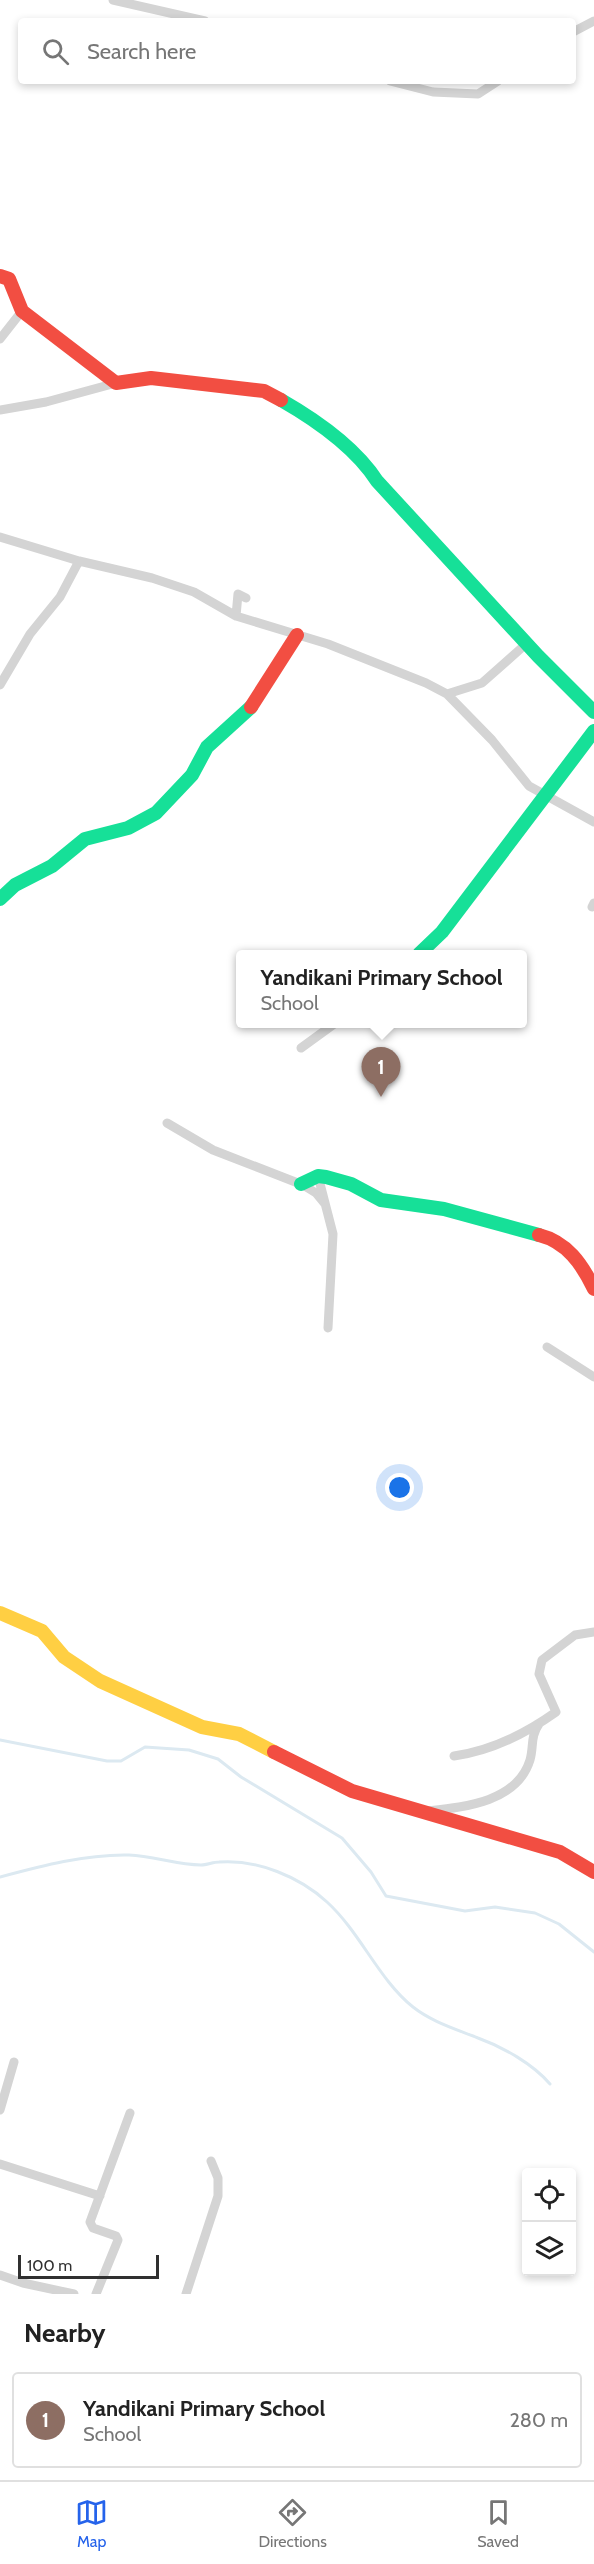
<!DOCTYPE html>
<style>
:root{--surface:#fff;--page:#f6f6f6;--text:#222;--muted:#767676;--line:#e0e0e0;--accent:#2563eb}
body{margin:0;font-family:Cabin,sans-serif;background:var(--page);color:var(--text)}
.controls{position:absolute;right:18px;bottom:18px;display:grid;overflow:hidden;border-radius:6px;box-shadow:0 3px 9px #0003}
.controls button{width:54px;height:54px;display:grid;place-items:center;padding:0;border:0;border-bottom:2px solid var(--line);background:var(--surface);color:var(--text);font:30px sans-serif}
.scale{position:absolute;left:18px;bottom:15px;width:141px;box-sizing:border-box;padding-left:6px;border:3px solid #303030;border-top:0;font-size:16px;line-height:21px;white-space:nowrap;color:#303030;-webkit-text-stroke:4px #fff;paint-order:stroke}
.you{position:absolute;left:400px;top:1488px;width:21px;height:21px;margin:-15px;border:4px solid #fff;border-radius:50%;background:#1a73e8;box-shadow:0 0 0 9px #1a73e833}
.badge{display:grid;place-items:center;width:39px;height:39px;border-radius:50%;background:var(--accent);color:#fff;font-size:20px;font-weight:700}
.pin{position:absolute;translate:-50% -50px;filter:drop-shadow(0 2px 3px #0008)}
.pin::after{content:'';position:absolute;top:32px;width:21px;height:18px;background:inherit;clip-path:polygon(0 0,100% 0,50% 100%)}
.popup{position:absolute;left:236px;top:950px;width:291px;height:78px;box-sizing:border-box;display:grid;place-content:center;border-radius:6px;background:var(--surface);filter:drop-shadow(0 2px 4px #0005);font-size:20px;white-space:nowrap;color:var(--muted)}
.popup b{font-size:22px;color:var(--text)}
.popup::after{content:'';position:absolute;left:50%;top:100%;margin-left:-12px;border:12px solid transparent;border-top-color:var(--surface)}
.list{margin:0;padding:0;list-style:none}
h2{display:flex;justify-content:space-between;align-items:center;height:78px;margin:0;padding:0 24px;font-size:26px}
h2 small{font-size:20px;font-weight:400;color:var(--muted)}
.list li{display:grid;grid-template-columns:39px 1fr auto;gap:18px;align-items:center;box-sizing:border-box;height:96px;margin:0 12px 12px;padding:0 12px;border:2px solid var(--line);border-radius:6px}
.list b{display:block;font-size:22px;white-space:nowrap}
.list p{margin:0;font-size:20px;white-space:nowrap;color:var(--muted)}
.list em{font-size:20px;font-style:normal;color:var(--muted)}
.icon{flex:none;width:33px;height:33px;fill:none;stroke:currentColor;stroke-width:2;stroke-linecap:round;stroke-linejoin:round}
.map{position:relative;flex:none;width:594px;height:2294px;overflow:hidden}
.search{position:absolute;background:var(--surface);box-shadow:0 3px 9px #0003;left:18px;right:18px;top:18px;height:66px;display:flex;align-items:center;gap:15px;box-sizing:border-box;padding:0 21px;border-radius:6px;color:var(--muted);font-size:22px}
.sheet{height:186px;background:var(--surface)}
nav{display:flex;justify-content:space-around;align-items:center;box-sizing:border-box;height:84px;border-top:2px solid var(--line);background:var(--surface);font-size:16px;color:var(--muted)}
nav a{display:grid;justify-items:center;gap:3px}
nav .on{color:var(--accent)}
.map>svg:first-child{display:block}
</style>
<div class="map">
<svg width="594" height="2294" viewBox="0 0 594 2294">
<rect width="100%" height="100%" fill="#fff"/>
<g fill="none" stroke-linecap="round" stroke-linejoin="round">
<path stroke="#dce9f1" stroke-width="3" d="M0,1740L107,1761H121L145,1747L189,1750L218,1759L241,1777L342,1838L371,1872L386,1896L465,1911L495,1907L535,1913L559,1924L594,1952
M0,1877C41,1866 86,1854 129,1855C154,1856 177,1865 201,1865C207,1865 213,1862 219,1862C257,1859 300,1877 327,1902C360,1932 379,1980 413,2007C432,2022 456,2029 478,2038C503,2047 533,2064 550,2084"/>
<path stroke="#d4d4d4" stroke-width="9" d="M113,0L205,21
M573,32L594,21
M390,81L433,92L478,94L498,81
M0,339L22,311
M0,410L46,402L116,383
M0,537L79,561L152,578L194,592L236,616
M246,598L238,594L236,616L328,644L426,683L447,694L492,740L529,786L594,822
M0,685L30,634L60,597L79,561
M447,694L482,683L526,644
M592,907L594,903
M301,1048L334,1024
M167,1123L213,1150L303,1185L316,1193L325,1204
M318,1176L333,1234L328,1328
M547,1347L594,1377
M454,1756C491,1751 525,1734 556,1712L539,1674L542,1660L575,1635L594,1632
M428,1811C465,1807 517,1802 530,1760C534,1746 530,1737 539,1724
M0,2110L14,2062
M0,2164L100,2196
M0,2275L23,2283L74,2294
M96,2294L118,2240L116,2236L93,2228L90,2222L130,2113
M186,2294L218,2196V2178L211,2161"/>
<path stroke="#16e098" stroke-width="14" d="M281,400C316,420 355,447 377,481L538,656L594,712
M0,899L15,885L52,866L85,839L128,828L156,813L192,775L207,747L251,707
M419,954L442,932L594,731
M301,1184L318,1176L326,1177L351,1184L381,1200L444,1209L539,1235"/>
<path stroke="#ffcf43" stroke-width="14" d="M0,1613L42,1631L64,1657L100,1681L202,1727L239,1734L274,1752"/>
<path stroke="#f24e42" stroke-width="14" d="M0,276L9,279L22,311L116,383L151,378L264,391L281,400
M251,707L297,635
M539,1235C567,1242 582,1264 594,1289
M274,1752L352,1791L560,1852L594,1872"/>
</g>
</svg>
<div class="controls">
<button><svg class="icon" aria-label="locate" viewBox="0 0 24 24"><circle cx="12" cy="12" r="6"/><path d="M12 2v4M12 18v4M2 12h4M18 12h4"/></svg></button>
<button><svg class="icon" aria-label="layers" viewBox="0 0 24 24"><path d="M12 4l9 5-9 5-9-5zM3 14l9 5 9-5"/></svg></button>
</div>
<div class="scale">100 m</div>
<div class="you"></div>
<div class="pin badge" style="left:381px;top:1097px;background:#8d6e63">1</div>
<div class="popup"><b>Yandikani Primary School</b>School</div>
<div class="search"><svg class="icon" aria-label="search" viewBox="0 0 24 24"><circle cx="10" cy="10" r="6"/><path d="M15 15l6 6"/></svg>Search here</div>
</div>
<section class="sheet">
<h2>Nearby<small></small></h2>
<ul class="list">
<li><span class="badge" style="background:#8d6e63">1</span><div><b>Yandikani Primary School</b><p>School</p></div><em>280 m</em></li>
</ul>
</section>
<nav>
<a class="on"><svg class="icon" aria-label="map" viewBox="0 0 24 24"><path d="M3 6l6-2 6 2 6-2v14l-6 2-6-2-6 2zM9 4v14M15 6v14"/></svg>Map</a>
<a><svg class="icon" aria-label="directions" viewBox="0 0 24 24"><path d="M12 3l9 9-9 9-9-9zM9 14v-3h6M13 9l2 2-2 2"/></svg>Directions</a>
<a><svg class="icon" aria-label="saved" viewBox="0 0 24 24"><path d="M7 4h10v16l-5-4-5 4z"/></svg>Saved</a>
</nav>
